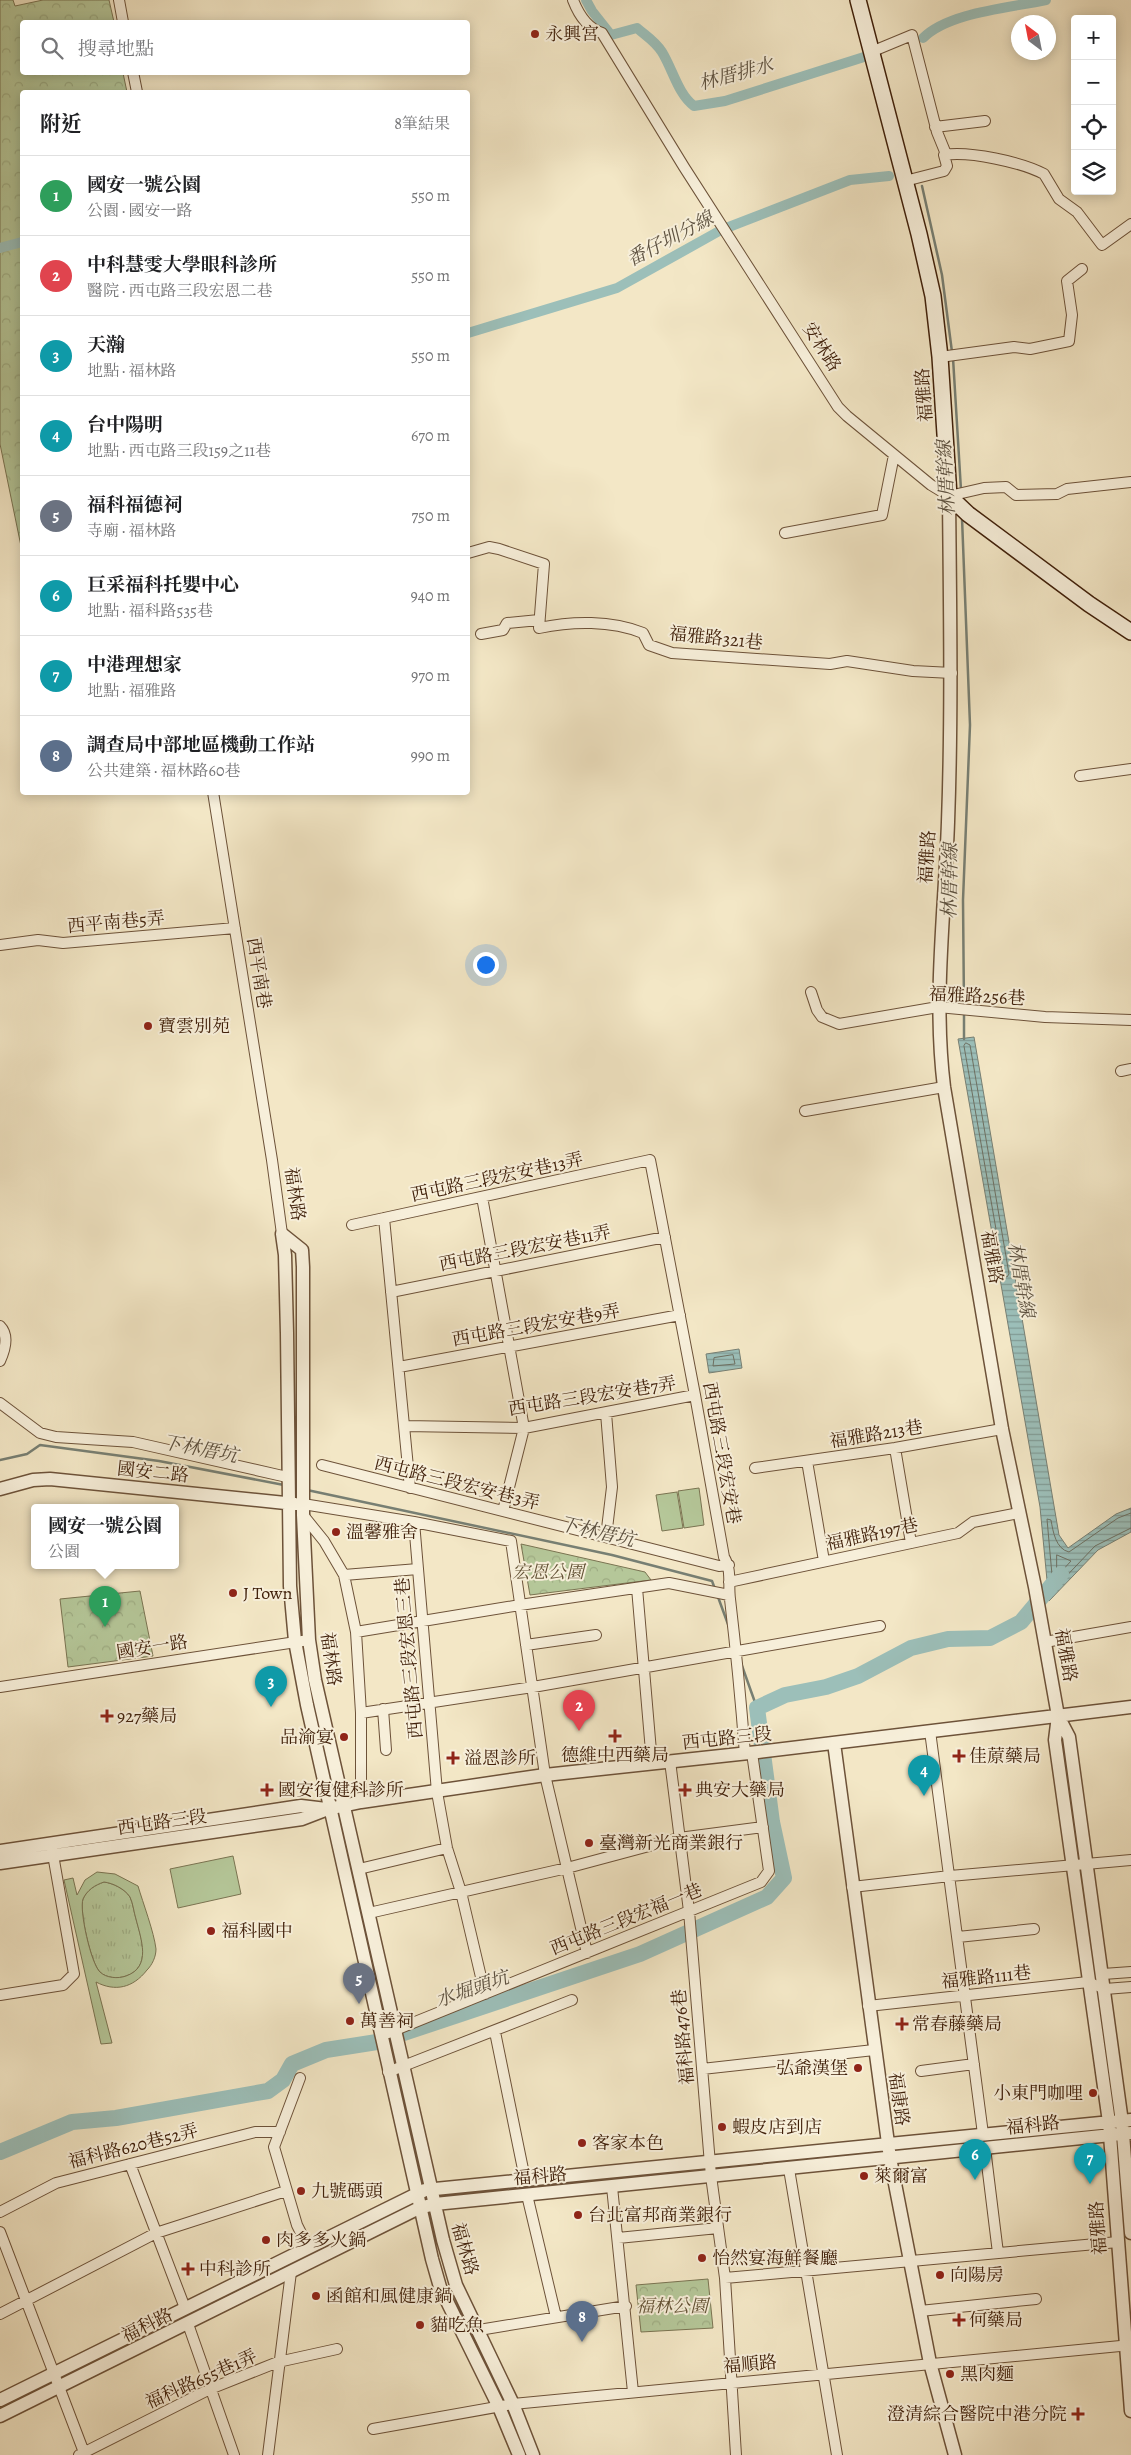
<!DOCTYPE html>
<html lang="zh-TW">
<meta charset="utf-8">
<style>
:root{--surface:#fff;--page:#f2f2f2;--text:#202124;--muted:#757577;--line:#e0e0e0;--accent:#8f2418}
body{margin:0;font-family:Alegreya,"Noto Serif TC",serif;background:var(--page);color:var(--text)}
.controls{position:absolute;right:15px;top:15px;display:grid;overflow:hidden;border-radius:5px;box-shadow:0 2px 12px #0003}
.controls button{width:45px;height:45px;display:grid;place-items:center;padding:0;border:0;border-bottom:1px solid var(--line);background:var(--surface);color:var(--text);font:25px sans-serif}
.compass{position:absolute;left:1011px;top:15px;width:45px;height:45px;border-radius:50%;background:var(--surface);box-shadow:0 2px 12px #0003;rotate:328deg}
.you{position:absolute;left:485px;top:964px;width:18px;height:18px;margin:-12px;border:4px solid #fff;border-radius:50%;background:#1a73e8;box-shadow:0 0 0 8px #1a73e833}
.badge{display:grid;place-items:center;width:32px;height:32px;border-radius:50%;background:var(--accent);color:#fff;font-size:16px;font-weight:700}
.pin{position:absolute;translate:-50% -41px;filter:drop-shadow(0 1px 2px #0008)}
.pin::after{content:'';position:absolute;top:26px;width:18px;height:15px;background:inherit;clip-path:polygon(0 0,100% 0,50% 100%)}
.popup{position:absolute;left:31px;top:1504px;width:148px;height:65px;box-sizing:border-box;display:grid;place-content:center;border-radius:5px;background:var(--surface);filter:drop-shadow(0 1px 4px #0005);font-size:16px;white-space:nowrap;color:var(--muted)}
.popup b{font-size:19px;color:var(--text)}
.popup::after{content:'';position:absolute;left:50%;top:100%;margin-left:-10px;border:10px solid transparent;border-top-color:var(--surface)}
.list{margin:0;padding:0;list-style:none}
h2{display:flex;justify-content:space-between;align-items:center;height:65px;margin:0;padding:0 20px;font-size:21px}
h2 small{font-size:16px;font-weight:400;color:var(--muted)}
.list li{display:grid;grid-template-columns:32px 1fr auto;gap:15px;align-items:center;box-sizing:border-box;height:80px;padding:0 20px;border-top:1px solid var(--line)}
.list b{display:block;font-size:19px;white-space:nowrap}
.list p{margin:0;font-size:16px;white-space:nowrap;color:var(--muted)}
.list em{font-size:16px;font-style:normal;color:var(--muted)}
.icon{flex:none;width:28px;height:28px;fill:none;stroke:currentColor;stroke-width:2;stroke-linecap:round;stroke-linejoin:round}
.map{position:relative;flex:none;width:1131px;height:2455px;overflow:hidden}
.search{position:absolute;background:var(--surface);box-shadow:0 2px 12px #0003;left:20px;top:20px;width:450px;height:55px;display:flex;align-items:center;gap:12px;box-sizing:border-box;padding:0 18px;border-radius:5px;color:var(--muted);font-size:19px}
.panel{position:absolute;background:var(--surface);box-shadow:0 2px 12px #0003;left:20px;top:90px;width:450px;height:705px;border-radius:5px}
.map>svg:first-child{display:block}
</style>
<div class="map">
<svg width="1131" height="2455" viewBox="0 0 1131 2455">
<defs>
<pattern id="grass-tufts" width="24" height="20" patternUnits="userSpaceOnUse" patternTransform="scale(1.25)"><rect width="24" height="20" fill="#b5c799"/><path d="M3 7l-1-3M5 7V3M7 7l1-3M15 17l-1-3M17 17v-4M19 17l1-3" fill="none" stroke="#9dab82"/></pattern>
<pattern id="park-crowns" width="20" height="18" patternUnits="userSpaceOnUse" patternTransform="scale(1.25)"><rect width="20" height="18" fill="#b5c799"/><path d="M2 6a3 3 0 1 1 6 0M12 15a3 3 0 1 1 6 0" fill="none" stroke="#9dab82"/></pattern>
<pattern id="water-rules" width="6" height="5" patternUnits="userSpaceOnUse" patternTransform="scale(1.25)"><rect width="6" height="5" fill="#9cbfb9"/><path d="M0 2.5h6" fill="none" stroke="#819b95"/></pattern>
</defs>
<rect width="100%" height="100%" fill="#f3e7c6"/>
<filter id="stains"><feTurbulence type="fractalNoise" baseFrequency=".004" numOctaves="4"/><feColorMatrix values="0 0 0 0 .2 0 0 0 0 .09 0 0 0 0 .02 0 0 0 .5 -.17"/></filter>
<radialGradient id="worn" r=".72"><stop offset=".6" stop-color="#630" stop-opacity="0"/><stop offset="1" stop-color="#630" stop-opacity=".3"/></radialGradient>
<path fill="url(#grass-tufts)" stroke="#7a7452" d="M104,1882C112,1883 125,1889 130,1897C133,1903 134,1913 136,1919C141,1938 152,1967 126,1976C118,1979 106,1978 100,1972C91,1964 79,1910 83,1899C87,1890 95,1885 104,1882Z"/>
<path fill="url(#park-crowns)" stroke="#7a7452" d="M0,0H13L15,6L43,0H109L114,22H22V72L123,73L127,92H22V551L0,444Z
M521,1544L645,1572L651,1580L530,1595Z
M140,1591L153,1656L68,1667L60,1599Z
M708,2279L713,2328L641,2332L636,2285Z"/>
<path fill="#b5c799" stroke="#7a7452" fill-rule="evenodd" d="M699,1488L704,1525L684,1528L678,1491Z
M677,1492L683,1528L662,1531L656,1495Z
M233,1856L241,1894L178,1908L170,1869Z
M97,1872L115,1874L138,1886C143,1903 154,1932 156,1949C156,1957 152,1965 147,1970C133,1988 115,1992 96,1982L112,2043L101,2044L64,1880L73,1878L77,1895L85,1880ZM104,1882C113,1883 125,1889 130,1897C133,1903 134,1913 136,1919C141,1939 152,1967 126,1976C118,1979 106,1978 100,1972C91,1964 79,1910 83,1899C87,1890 95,1885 104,1882Z"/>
<path fill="url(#water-rules)" stroke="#777f73" d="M974,1037L1059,1535L1068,1548L1116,1514L1131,1508V1532L1098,1550L1049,1601L1040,1507L958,1039Z
M739,1349L742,1368L709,1373L706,1354Z"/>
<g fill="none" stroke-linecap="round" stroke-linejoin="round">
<path stroke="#6e7062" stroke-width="1" d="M966,1043L970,1045L1009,1274L1007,1277L1004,1275L964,1046Z
M733,1355L735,1364L713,1366L714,1358Z
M1131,1513L1118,1518L1069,1552C1056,1549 1053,1532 1051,1520L1047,1519L1053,1586H1057L1095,1546L1131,1528
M1057,1555L1071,1561L1060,1573L1057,1571Z"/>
<path stroke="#777f73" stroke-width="2.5" d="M922,186L942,275L952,352
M953,358L961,490
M962,518L970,725L963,900L964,1007
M964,1012V1039
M0,1460L27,1454L40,1445L159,1461L284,1485
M307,1490L612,1555L712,1581L715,1589
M718,1597L729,1627
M741,1663L757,1708"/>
<path stroke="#9cbfb9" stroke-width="10" d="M586,0L592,11L611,35L637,28C646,36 655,41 662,52C673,70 678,94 694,106L725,101L864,57
M923,38C949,12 1010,8 1046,0
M0,248L22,242
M468,333L617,288L721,230L850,180L889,176"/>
<path stroke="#9cbfb9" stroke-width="16" d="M0,2152L72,2122L116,2118L268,2091L283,2080L292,2064L326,2050L377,2042L640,1954L767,1897L784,1878L772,1822L757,1708L785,1695L826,1687L858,1676L911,1648L948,1639L990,1638L1021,1622L1061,1574"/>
<g stroke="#6d5239" stroke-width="12">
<path id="minor" d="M119,0L123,22
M573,0C578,13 587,28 602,33L684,167L838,407L847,416L931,485L949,496L984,488L1006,487L1016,495L1057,494L1067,489L1131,482
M871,52L912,35L937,132L946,154
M133,72L137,92
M935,127L985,121
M905,181L944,171L947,166L944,155C970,151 1021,162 1044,174L1059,199L1077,212L1102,245L1131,224
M940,357L1014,347L1030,349L1069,341L1072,315L1067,281L1082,269
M785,533L882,515L894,455
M468,553L489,547L499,549L544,564L539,628C572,621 611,620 643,633L649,645L672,653L830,664L847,661L913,671L952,673
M481,634L503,630L507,623L539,620
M1080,776L1131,769
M213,792L272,1160L282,1234
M0,945L38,940L63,943L235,928
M811,992L817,1010L822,1017L839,1024L938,1007L1045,1017L1131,1020
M1121,1071L1131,1069
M805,1111L944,1087
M482,1197L524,1428L503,1511
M384,1218L410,1488
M352,1225L650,1160L695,1395L724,1557C732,1570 728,1584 730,1599C736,1650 741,1702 745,1754
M391,1292L665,1237
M0,1326C9,1335 5,1350 0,1361
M399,1367L680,1315
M0,1403L40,1433L56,1437L133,1442L287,1477
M606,1413L612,1487L606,1537
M405,1426L524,1428L695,1395
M895,1448L911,1543
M807,1461L824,1561
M322,1465L719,1566L729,1565
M755,1468L895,1448L1002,1429
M303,1504L414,1522L511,1541L545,1775L587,1953
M303,1515L324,1541L344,1575L356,1632L361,1713V1802
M414,1522L437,1792L447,1848L461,1892L485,1994
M344,1575L418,1569
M729,1582L958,1533L973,1522L1019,1513
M637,1588L652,1763
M356,1632L520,1605L669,1583L729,1595
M1045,1642L1131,1627
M526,1645L596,1635
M0,1687L309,1640
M383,1709L386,1750
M361,1713L533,1687L880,1626
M930,1731L983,2134
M670,1761L689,1911L711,2176L725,2278L736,2455
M359,1869L447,1848
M852,1887L950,1876L1131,1860
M369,1913L567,1868L679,1838L763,1827
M958,1937L1034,1929
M1103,1974L1131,1972
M0,1995L63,1985L74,1974L52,1849
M868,2006L1088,1982L1105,1989L1131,1987
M495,2032L525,2179
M388,2033L761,1882L769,1871L752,1753
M702,2069L874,2050
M921,2071L974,2064
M388,2072L572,2000
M300,2078L274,2147L297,2225L308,2247
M985,2148L998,2253
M130,2164L185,2308
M789,2169L837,2455
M612,2187L633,2392
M527,2195L556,2317
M0,2212L56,2183L255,2132H280
M0,2232L85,2455
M618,2238L718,2228
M725,2278L1118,2242
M920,2311L1036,2299
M0,2314L156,2233L286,2191
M188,2324L234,2455
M479,2330L626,2306
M373,2429L513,2404L1131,2345
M79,2455L210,2389L278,2362L337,2349
M268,2455L291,2272"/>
</g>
<g stroke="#6d5239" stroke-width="15">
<path id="tertiary" d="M949,496C950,605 952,713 948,822C945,911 933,998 944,1087L1002,1429L1035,1587L1058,1716L1055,1740L1109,2122L1131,2411
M282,1234L302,1250L303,1267V1515L309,1640L315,1680L443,2240L456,2285L513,2404L533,2455
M282,1234L285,1255L287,1333L290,1586L295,1641L307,1705L432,2259L440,2287L499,2407L519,2455
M0,1489L33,1480L50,1479L295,1504
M1058,1716L1069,1737L1122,2122L1131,2233
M834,1743L890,2158L930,2363L955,2455
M0,1851L301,1806L326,1809
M0,1863L302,1819L328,1809L361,1802L545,1775L758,1752L1131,1707
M0,2400L425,2190L1131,2120
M0,2416L419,2208L435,2204L1131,2133"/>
</g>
<g stroke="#40200a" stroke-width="18">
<path id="secondary" d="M858,0L919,234L933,296L940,357L949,496L968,514L1089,604L1131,632"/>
</g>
<use href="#minor" stroke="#f7efda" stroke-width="10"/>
<use href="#tertiary" stroke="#f7efda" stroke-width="12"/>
<use href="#secondary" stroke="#f7efda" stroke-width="15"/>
</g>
<g fill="#8f2418" stroke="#f7efda" stroke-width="2">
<circle cx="535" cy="34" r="5"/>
<circle cx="148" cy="1026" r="5"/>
<circle cx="336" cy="1532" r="5"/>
<circle cx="233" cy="1593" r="5"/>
<path d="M104.5 1708.5h5v5h5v5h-5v5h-5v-5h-5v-5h5z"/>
<path d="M612.5 1728.5h5v5h5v5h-5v5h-5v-5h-5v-5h5z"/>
<circle cx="344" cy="1737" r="5"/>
<path d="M956.5 1748.5h5v5h5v5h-5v5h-5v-5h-5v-5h5z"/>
<path d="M450.5 1750.5h5v5h5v5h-5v5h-5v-5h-5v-5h5z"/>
<path d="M264.5 1782.5h5v5h5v5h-5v5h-5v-5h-5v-5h5z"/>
<path d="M682.5 1782.5h5v5h5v5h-5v5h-5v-5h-5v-5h5z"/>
<circle cx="589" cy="1843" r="5"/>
<circle cx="211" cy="1931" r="5"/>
<circle cx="350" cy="2021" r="5"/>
<path d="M899.5 2016.5h5v5h5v5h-5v5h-5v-5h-5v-5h5z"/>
<circle cx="858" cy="2068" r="5"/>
<circle cx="1093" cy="2093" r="5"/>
<circle cx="722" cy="2127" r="5"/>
<circle cx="582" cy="2143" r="5"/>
<circle cx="864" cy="2176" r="5"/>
<circle cx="301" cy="2191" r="5"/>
<circle cx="578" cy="2215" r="5"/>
<circle cx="266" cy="2240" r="5"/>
<circle cx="702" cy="2258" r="5"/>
<path d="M185.5 2261.5h5v5h5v5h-5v5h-5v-5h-5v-5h5z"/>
<circle cx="940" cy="2275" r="5"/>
<circle cx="316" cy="2296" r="5"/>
<path d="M956.5 2312.5h5v5h5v5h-5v5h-5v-5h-5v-5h5z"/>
<circle cx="420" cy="2325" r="5"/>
<circle cx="950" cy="2374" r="5"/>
<path d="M1075.5 2406.5h5v5h5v5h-5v5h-5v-5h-5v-5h5z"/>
</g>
<g text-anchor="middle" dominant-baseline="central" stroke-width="4" stroke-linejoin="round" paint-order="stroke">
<g font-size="18" fill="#40200a" stroke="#f7efda" text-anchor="start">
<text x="545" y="34">永興宮</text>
<text x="158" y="1026">寶雲別苑</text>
<text x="346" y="1532">溫馨雅舍</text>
<text x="243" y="1593">J Town</text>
<text x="117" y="1716">927藥局</text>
<text x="334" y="1737" text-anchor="end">品渝宴</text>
<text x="615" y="1755" text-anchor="middle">德維中西藥局</text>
<text x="969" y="1756">佳蒝藥局</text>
<text x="464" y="1758">溢恩診所</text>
<text x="278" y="1790">國安復健科診所</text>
<text x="695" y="1790">典安大藥局</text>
<text x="599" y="1843">臺灣新光商業銀行</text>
<text x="221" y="1931">福科國中</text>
<text x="360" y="2021">萬善祠</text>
<text x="912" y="2024">常春藤藥局</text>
<text x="848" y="2068" text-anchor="end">弘爺漢堡</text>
<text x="1083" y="2093" text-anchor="end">小東門咖哩</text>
<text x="732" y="2127">蝦皮店到店</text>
<text x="592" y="2143">客家本色</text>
<text x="874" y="2176">萊爾富</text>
<text x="311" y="2191">九號碼頭</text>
<text x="588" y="2215">台北富邦商業銀行</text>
<text x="276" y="2240">肉多多火鍋</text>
<text x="712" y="2258">怡然宴海鮮餐廳</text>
<text x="199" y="2269">中科診所</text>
<text x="950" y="2275">向陽房</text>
<text x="326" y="2296">函館和風健康鍋</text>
<text x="969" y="2320">何藥局</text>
<text x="430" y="2325">貓吃魚</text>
<text x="960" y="2374">黑肉麵</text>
<text x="1067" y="2414" text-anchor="end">澄清綜合醫院中港分院</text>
</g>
<g font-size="18" fill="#40200a" stroke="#f7efda">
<text transform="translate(822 347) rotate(57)">安林路</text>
<text transform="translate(924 395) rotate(-94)">福雅路</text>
<text transform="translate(716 638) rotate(6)">福雅路321巷</text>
<text transform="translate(927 857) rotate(-86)">福雅路</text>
<text transform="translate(116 922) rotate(-5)">西平南巷5弄</text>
<text transform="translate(259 973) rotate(81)">西平南巷</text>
<text transform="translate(977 996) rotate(3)">福雅路256巷</text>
<text transform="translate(497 1177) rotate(-12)">西屯路三段宏安巷13弄</text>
<text transform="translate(295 1194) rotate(82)">福林路</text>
<text transform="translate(525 1248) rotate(-11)">西屯路三段宏安巷11弄</text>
<text transform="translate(992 1257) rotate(80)">福雅路</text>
<text transform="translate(536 1325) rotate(-10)">西屯路三段宏安巷9弄</text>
<text transform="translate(592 1396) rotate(-9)">西屯路三段宏安巷7弄</text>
<text transform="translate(876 1434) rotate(-9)">福雅路213巷</text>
<text transform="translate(722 1453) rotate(80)">西屯路三段宏安巷</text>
<text transform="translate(153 1472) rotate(6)">國安二路</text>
<text transform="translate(457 1483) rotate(14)">西屯路三段宏安巷3弄</text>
<text transform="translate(872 1534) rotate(-12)">福雅路197巷</text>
<text transform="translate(152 1647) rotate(-9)">國安一路</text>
<text transform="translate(1066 1655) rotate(80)">福雅路</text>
<text transform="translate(409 1658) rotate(-95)">西屯路三段宏恩三巷</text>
<text transform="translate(331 1659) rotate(82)">福林路</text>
<text transform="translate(727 1738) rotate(-6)">西屯路三段</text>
<text transform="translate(162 1822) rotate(-8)">西屯路三段</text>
<text transform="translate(626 1919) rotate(-22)">西屯路三段宏福一巷</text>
<text transform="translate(986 1977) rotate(-6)">福雅路111巷</text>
<text transform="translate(683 2037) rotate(-95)">福科路476巷</text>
<text transform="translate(899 2099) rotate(82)">福康路</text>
<text transform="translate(1033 2125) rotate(-6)">福科路</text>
<text transform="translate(133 2146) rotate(-14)">福科路620巷52弄</text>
<text transform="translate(540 2176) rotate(-5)">福科路</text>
<text transform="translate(1098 2228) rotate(-94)">福雅路</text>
<text transform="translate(465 2249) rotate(74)">福林路</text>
<text transform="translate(147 2325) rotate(-26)">福科路</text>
<text transform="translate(750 2364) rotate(-5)">福順路</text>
<text transform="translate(201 2379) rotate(-24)">福科路655巷1弄</text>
</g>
<g font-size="18" font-style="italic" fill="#635235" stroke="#f7efda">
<text x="548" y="1572">宏恩公園</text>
<text x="672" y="2306">福林公園</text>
</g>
<g font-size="19" font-style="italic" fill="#5c503f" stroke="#f7efda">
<text transform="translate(736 74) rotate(-15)">林厝排水</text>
<text transform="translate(670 239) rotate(-28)">番仔圳分線</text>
<text transform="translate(946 478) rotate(-93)">林厝幹線</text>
<text transform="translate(950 881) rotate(-89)">林厝幹線</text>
<text transform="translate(1021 1280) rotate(80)">林厝幹線</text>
<text transform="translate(200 1449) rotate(11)">下林厝坑</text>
<text transform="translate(597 1532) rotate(13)">下林厝坑</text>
<text transform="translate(472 1989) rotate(-19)">水堀頭坑</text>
</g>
</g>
<rect width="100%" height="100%" filter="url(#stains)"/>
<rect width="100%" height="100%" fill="url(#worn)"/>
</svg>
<div class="controls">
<button>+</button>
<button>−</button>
<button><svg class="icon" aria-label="locate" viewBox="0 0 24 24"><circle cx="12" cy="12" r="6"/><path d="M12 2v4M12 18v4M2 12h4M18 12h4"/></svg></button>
<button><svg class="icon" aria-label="layers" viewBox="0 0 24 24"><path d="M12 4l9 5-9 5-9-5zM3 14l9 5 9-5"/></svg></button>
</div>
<svg class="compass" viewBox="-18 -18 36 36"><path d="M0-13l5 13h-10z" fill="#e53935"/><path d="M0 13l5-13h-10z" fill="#757577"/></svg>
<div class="you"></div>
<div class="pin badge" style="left:105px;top:1627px;background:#2e9e5b">1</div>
<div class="popup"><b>國安一號公園</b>公園</div>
<div class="pin badge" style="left:579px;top:1731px;background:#e0444e">2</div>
<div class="pin badge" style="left:271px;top:1707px;background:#0f9aa8">3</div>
<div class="pin badge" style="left:924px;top:1796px;background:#0f9aa8">4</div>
<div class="pin badge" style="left:359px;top:2004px;background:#6b7280">5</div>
<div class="pin badge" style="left:975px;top:2180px;background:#0f9aa8">6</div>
<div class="pin badge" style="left:1090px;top:2184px;background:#0f9aa8">7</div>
<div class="pin badge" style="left:582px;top:2342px;background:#5c6f8a">8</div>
<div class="search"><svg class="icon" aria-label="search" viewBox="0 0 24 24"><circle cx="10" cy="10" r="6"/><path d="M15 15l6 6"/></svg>搜尋地點</div>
<section class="panel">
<h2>附近<small>8筆結果</small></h2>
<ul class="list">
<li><span class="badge" style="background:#2e9e5b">1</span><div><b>國安一號公園</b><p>公園 · 國安一路</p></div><em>550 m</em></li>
<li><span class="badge" style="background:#e0444e">2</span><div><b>中科慧雯大學眼科診所</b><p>醫院 · 西屯路三段宏恩二巷</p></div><em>550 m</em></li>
<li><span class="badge" style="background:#0f9aa8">3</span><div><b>天瀚</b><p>地點 · 福林路</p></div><em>550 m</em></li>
<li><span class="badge" style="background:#0f9aa8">4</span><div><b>台中陽明</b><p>地點 · 西屯路三段159之11巷</p></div><em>670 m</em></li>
<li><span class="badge" style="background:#6b7280">5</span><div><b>福科福德祠</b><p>寺廟 · 福林路</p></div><em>750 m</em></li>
<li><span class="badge" style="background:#0f9aa8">6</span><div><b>巨采福科托嬰中心</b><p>地點 · 福科路535巷</p></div><em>940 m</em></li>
<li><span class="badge" style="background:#0f9aa8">7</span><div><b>中港理想家</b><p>地點 · 福雅路</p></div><em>970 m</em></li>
<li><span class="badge" style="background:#5c6f8a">8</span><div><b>調查局中部地區機動工作站</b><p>公共建築 · 福林路60巷</p></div><em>990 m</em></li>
</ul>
</section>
</div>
